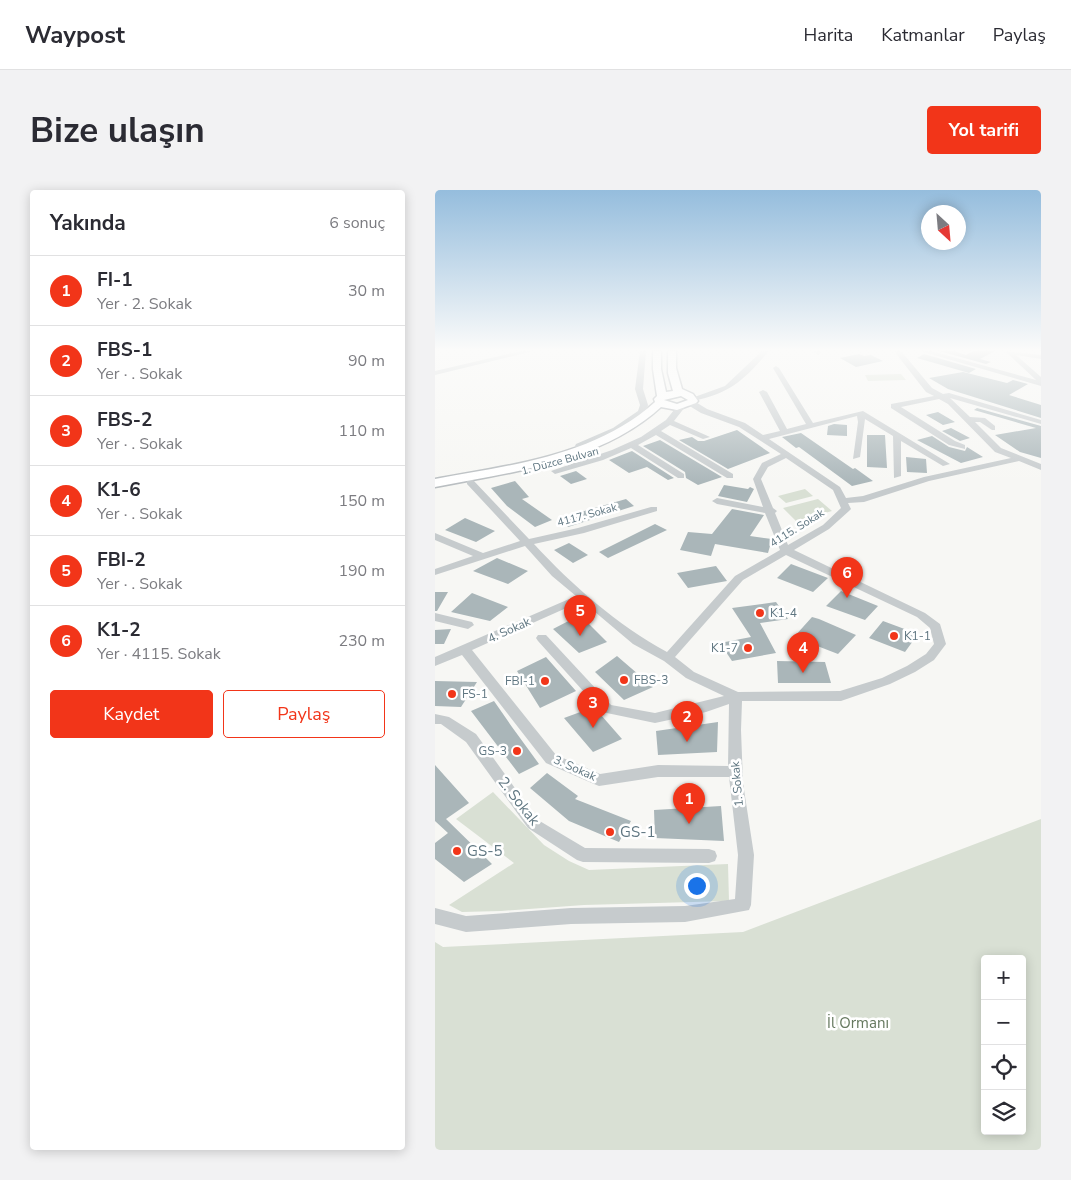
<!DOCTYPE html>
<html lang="tr">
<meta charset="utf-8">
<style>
:root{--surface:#fff;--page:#f2f2f3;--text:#2b2b33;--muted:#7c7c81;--line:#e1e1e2;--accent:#f23519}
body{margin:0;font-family:"Nunito Sans",sans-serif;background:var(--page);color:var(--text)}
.controls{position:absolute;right:15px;bottom:15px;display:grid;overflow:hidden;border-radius:5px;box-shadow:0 2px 12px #0003}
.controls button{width:45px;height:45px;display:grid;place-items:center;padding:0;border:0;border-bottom:1px solid var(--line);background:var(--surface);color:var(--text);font:25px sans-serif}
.compass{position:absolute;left:486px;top:15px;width:45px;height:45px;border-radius:50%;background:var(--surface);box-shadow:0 2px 12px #0003;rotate:154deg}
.you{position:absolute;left:261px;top:695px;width:18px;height:18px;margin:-12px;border:4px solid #fff;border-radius:50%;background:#1a73e8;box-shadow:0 0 0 8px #1a73e833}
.badge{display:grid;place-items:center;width:32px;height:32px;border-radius:50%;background:var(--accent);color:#fff;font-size:16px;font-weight:700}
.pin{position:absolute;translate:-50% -41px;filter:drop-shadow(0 1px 2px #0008)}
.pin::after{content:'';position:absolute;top:26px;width:18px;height:15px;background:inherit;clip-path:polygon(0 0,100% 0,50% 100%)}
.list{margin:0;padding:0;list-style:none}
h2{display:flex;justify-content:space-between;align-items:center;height:65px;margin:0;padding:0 20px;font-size:21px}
h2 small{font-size:16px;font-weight:400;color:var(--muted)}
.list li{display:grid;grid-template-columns:32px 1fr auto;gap:15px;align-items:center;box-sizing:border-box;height:70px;padding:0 20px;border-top:1px solid var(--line)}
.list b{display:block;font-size:19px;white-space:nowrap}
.list p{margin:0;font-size:16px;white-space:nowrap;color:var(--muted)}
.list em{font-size:16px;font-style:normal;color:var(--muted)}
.actions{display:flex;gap:10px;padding:15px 20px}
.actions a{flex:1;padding:11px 0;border:1px solid var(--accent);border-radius:5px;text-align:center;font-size:18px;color:var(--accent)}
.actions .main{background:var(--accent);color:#fff}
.icon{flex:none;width:28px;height:28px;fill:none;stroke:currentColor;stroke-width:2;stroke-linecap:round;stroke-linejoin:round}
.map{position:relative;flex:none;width:606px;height:960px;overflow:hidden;border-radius:5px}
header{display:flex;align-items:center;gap:30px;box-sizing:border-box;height:70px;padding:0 25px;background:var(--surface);border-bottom:1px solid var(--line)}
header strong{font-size:24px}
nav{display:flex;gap:28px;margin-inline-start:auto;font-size:18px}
.intro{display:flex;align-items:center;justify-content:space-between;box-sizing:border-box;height:120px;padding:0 30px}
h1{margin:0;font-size:35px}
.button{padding:12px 22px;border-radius:5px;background:var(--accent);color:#fff;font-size:18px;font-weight:700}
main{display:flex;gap:30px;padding:0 30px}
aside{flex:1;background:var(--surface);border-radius:5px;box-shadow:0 2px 12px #0003}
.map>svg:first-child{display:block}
</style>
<header>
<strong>Waypost</strong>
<nav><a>Harita</a><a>Katmanlar</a><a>Paylaş</a></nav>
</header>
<div class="intro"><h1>Bize ulaşın</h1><a class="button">Yol tarifi</a></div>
<main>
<aside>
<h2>Yakında<small>6 sonuç</small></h2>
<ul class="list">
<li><span class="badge">1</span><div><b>FI-1</b><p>Yer · 2. Sokak</p></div><em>30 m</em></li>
<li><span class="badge">2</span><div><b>FBS-1</b><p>Yer · . Sokak</p></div><em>90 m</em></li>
<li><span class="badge">3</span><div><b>FBS-2</b><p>Yer · . Sokak</p></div><em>110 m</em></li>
<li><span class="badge">4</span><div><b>K1-6</b><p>Yer · . Sokak</p></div><em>150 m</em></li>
<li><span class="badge">5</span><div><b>FBI-2</b><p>Yer · . Sokak</p></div><em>190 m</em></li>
<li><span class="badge">6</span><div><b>K1-2</b><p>Yer · 4115. Sokak</p></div><em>230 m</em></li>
</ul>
<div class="actions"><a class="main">Kaydet</a><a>Paylaş</a></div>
</aside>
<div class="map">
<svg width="606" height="960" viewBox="0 0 606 960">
<rect width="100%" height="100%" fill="#f7f7f4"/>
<path fill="#d9e0d4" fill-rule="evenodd" d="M466,184L471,190L433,191L430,185Z
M370,299L378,306L351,313L343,306Z
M383,309L397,321L361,331L348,318Z
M58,602L109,655L134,671L154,680L293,674L294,711L149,715L66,721L27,722L14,715L79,673L21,629Z
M606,629V960H0V752L8,757L308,742ZM550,769H587V941H550Z"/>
<path fill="#aab6b9" d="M504,161H519L531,165L538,161H560L545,169L556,172L551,174Z
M424,164L429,166L436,165L448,171L421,177L405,168Z
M489,164L541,179L534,183L482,168Z
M528,182L572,193L578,190L593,194L574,205L606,215V228L513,199L494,188Z
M542,218L606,236V268L585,262L560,245L601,238L539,220Z
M503,222L520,232L508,235L491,225Z
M399,234L412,235V246L392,245L393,236Z
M516,238L535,248L525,251L507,241Z
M302,240L335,263L293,279L244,250L257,247L263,251H269Z
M366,243L418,279L420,278L438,291L417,296L364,257L361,258L347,247Z
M432,245H450L452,278L432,277Z
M497,246L514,257L530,261L532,257L548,267L526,273L482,250Z
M225,250L287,287L263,295L251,288L250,282L208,256Z
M197,261L239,288L233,290L212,277L194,283L174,270Z
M471,267L491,269L492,283L472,282Z
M141,281L152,289L136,294L125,286Z
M80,291L94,307L87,309L117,330L100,337L72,316L56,298Z
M289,295L313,299L315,297L319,299L312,312L283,306Z
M191,309L199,316L133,337L125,328Z
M297,319L329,325L315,346L337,349L333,363L280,354L276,366L245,360L253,342L277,344Z
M30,328L60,341L41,352L10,340Z
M220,334L232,340L173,368L164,362Z
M134,353L153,365L138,373L119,360Z
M62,368L93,381L73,394L38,381Z
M356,374L393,388L378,402L342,388Z
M281,376L292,391L253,398L242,383Z
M406,401L443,416L430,430L391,416Z
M0,402H13L2,421H0Z
M37,403L73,417L55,431L16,422Z
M341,412L353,429L325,433L341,463L297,471L285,453L316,447L297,418Z
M145,425L172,452L144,463L118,439Z
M377,427L384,429L421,445L403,464L359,447Z
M448,431L483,444L470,462L434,448Z
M16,439L9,454H0V440Z
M182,466L218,497L189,510L160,482Z
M111,467L141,501L105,518L82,481Z
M342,471L390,472L396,493H343Z
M0,491L42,492L26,517L0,516Z
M59,511L77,537L104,574L84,584L36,521Z
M159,517L187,549L158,562L129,528Z
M283,532L282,562L223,565L221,541Z
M0,575L34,613L11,629L57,674L29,692L0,669V653L13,643L0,631Z
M112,583L143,606L140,609L196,631L184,652L134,631L95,598Z
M286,616L289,651L220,648L219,620Z"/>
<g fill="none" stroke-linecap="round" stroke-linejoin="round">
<g stroke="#b9bec1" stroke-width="3">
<path id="major" d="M218,161H226V179L231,202L238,201L233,183V161H241V178L247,199L258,204L263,211L261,213L242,220L226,217C166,272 77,282 0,297V289C76,275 160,266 220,212L219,209L222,206L218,179ZM246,206L253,210L242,214L229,210Z"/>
</g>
<path fill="#c6cbcd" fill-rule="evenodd" d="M86,161H99L0,185V181Z
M205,161H211L208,199L213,215L211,223L194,235L149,257L151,260L150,262H144L140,256L141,254L178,238L203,221L205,215L200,199Z
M327,161H334C309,190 296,203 258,211L254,209L290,196Z
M378,161H385L386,163L383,165Z
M459,161H466L497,198L508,204L514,203L606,230V234L515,208L535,227L550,228L560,236V240H557L545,232H540L566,258L606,274V280L584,271L494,291L429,312L413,313L416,319L414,321L394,339L359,360L490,423L505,434L511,454L499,470L480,482L455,494L406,511H307L306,540L308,593L319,665L316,715L314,720L250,732L136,734L31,742L0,734V718L31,726L136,718L250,716L300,709L303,665L294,587H223L164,596L159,594L111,573L27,465L0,476V467L141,406L117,386L90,356L0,385V379L38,366L0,350V343L48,363L85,351L32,294V290H38L94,349L143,338L216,317H222V321L149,343L99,354C137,395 182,435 232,462L300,386L345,360L330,323L282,314L277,311L282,308L328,317L318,289L327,273L346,264L304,237L266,223L253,215V211H259L272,219L310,233L328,245L345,241L324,202L328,200L332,202L352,239L371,234L338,178L341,176L344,178L378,233L428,221L515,274L508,276L466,251V286L459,288L458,246L430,229L425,267L418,269L423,232L422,226L334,249L405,297L411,308L428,306L489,287L576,268L560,262L513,214L504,209L466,217L520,251L530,255V259L514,255L456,218V214L499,206L491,202ZM351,268L398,300L406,318L388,335L353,355L340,323L342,321L338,318L326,289L333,277ZM351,365L482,427L495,438L499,454L491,464L472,476L447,488L405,501L303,502L259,482L240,467L308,390ZM147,411L198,454L229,471L251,488L289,506L220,523L176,515L111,445H103L101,448L103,451L167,522L220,533L271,522L294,514L293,576L223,575L165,584L121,565L37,460Z
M485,161H496L601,190L570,161L606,165V169L581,165L606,187V196Z
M243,215L250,217L239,231L275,247L268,249L235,235L226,241L298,284V288H292L221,245L203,255L249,284V288H243L196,258L168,270L120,284L116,281L177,260L206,247L231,230Z
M0,423L37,432L39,435L33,439L0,431Z
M0,524L14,527L41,544L103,630L150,658L274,659L280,661L282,666L280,671L274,673L148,672L142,670L93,638L31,552L6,534H0Z"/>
<use href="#major" fill="#fff" fill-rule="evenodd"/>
</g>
<linearGradient id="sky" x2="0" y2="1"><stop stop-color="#95bddd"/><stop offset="0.54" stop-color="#fbfbfa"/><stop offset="1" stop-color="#fbfbfa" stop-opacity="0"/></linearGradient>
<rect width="606" height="296" fill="url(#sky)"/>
<g fill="#f23519" stroke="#fff" stroke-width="2">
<circle cx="325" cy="423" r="5"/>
<circle cx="459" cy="446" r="5"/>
<circle cx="313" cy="458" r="5"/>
<circle cx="189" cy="490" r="5"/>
<circle cx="110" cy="491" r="5"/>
<circle cx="17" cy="504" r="5"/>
<circle cx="82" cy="561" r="5"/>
<circle cx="175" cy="642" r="5"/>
<circle cx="22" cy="661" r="5"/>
</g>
<g text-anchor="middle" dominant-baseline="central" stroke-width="5" stroke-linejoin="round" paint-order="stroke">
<g font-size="11" fill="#5f7681" stroke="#fff">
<text transform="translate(125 271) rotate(-15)">1. Düzce Bulvarı</text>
<text transform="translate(152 325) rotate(-15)">4117. Sokak</text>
<text transform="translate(362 338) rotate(-32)">4115. Sokak</text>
</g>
<g font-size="12" fill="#5f7681" stroke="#fff" text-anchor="start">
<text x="335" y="423">K1-4</text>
<text x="469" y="446">K1-1</text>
<text x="303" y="458" text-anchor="end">K1-7</text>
<text x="199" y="490">FBS-3</text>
<text x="100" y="491" text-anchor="end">FBI-1</text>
<text x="27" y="504">FS-1</text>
<text x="72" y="561" text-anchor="end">GS-3</text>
</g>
<g font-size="12" fill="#5f7681" stroke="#fff">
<text transform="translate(74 440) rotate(-24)">4. Sokak</text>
<text transform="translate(140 578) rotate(24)">3. Sokak</text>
<text transform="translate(302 594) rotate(-95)">1. Sokak</text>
</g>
<g font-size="15" fill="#5f7681" stroke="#fff">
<text transform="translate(84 611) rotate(52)">2. Sokak</text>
</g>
<g font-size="15" fill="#5f7681" stroke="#fff" text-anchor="start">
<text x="185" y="642">GS-1</text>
<text x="32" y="661">GS-5</text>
</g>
<g font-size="15" fill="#66795f" stroke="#fff">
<text x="423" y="833">İl Ormanı</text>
</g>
</g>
</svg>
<div class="controls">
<button>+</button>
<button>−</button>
<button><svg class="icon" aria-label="locate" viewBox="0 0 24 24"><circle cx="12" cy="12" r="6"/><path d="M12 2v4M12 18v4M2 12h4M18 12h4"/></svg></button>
<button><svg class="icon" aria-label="layers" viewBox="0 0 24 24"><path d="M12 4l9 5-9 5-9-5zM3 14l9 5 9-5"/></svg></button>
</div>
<svg class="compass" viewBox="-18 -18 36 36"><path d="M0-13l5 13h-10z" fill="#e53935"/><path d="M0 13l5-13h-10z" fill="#7c7c81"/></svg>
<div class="you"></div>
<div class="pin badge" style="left:254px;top:634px">1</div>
<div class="pin badge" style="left:252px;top:552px">2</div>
<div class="pin badge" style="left:158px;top:538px">3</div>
<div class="pin badge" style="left:368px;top:483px">4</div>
<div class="pin badge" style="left:145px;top:446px">5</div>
<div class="pin badge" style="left:412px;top:408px">6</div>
</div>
</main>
